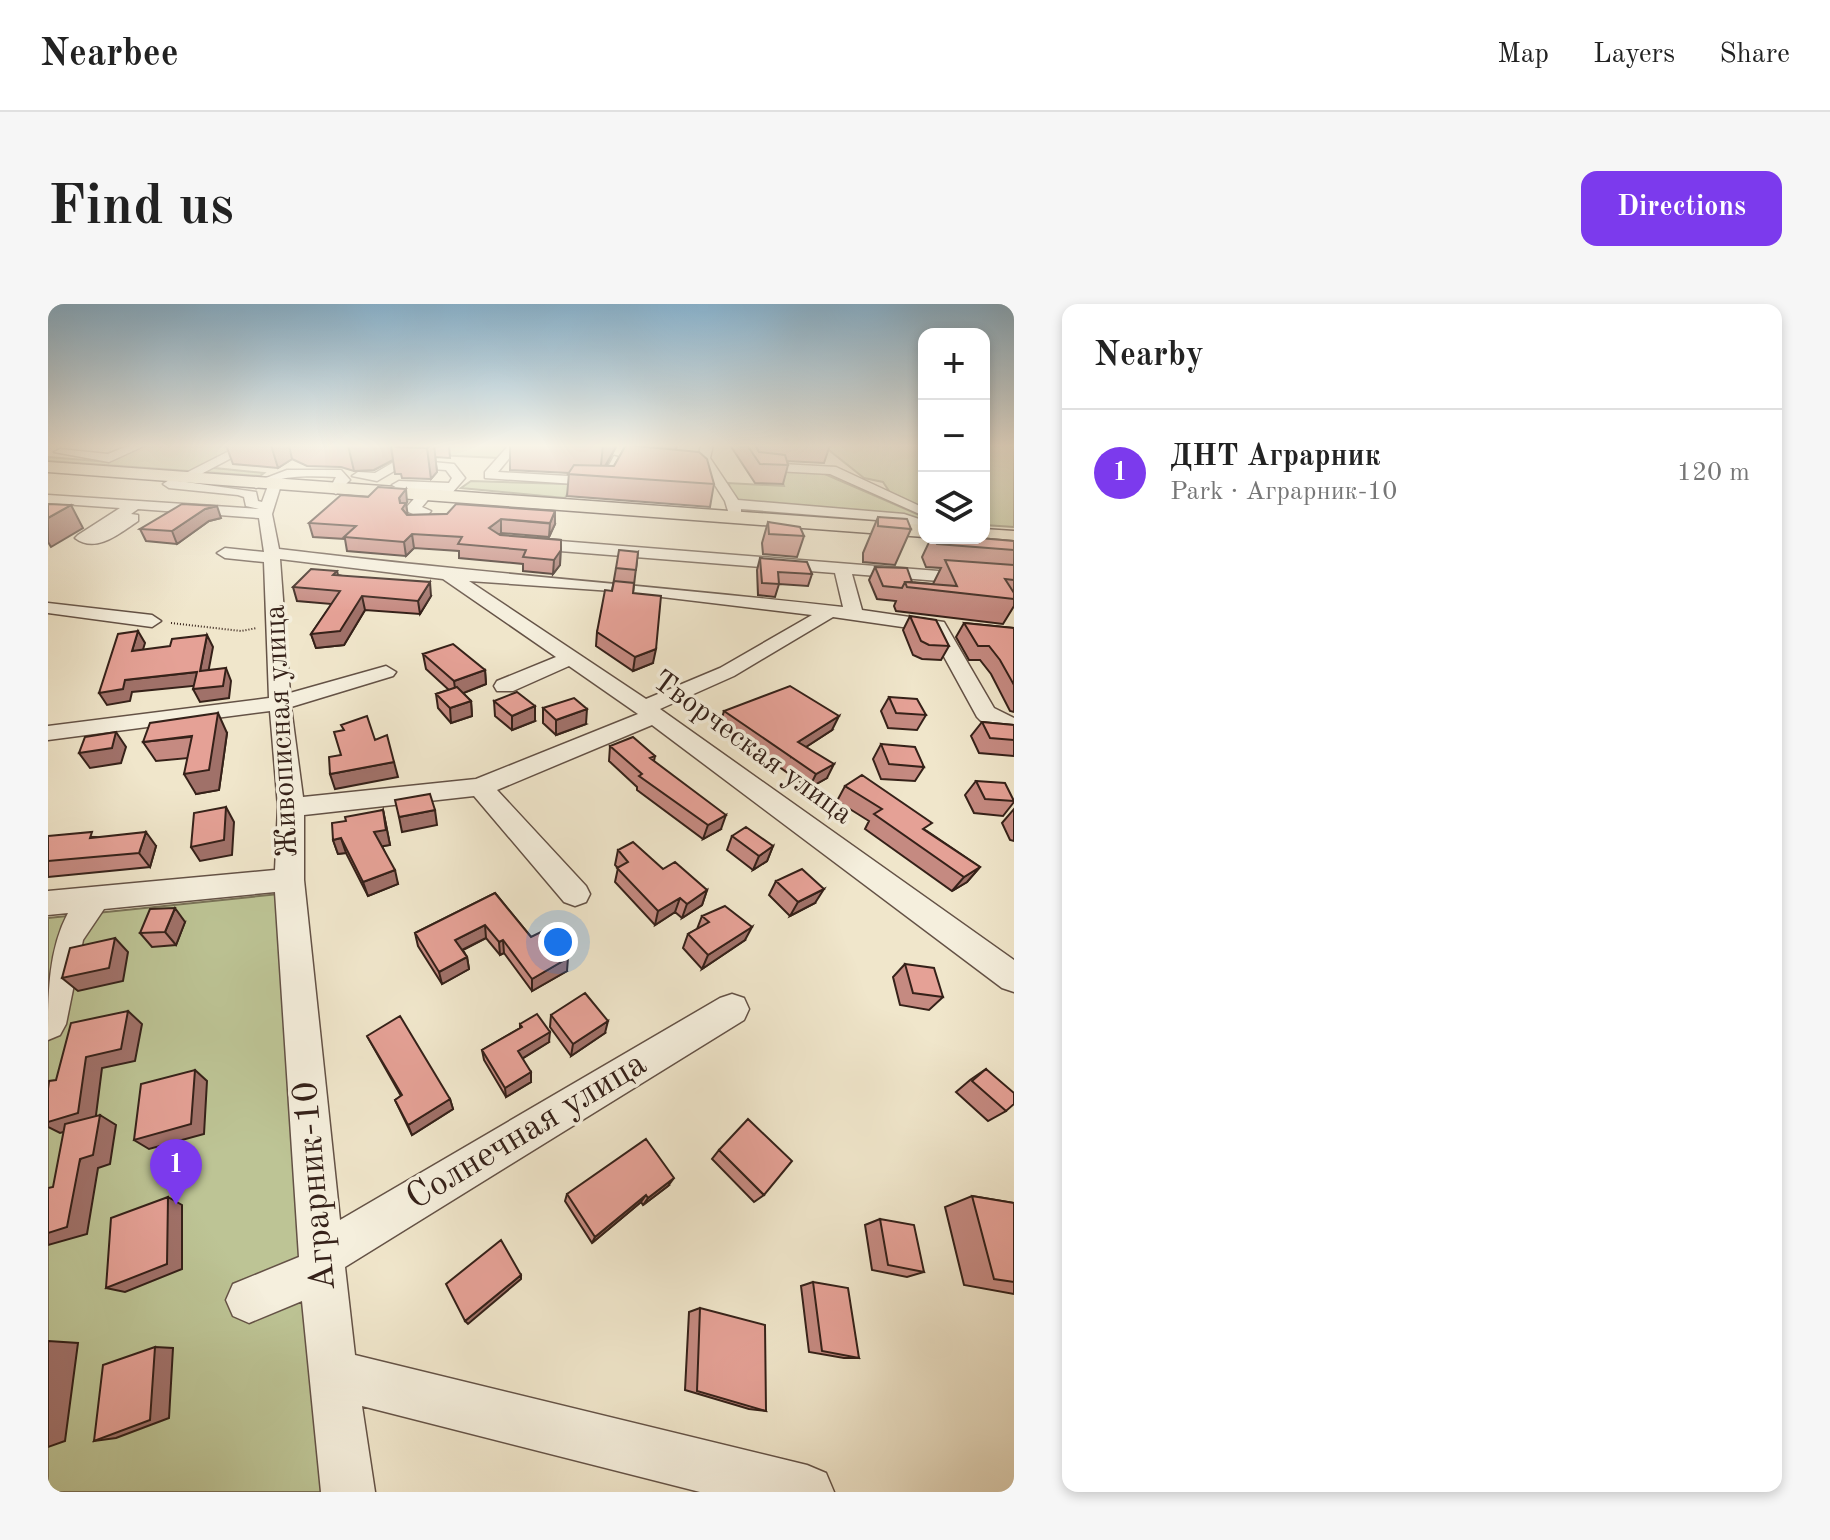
<!DOCTYPE html>
<meta charset="utf-8">
<style>
:root{--surface:#fff;--page:#f6f6f6;--text:#222;--muted:#767676;--line:#e0e0e0;--accent:#7c3aed}
body{margin:0;font-family:"Old Standard TT",serif;background:var(--page);color:var(--text)}
.controls{position:absolute;right:24px;top:24px;display:grid;overflow:hidden;border-radius:16px;box-shadow:0 4px 12px #0003}
.controls button{width:72px;height:72px;display:grid;place-items:center;padding:0;border:0;border-bottom:2px solid var(--line);background:var(--surface);color:var(--text);font:40px sans-serif}
.you{position:absolute;left:510px;top:638px;width:28px;height:28px;margin:-20px;border:6px solid #fff;border-radius:50%;background:#1a73e8;box-shadow:0 0 0 12px #1a73e833}
.badge{display:grid;place-items:center;width:52px;height:52px;border-radius:50%;background:var(--accent);color:#fff;font-size:26px;font-weight:700}
.pin{position:absolute;translate:-50% -66px;filter:drop-shadow(0 2px 4px #0008)}
.pin::after{content:'';position:absolute;top:42px;width:28px;height:24px;background:inherit;clip-path:polygon(0 0,100% 0,50% 100%)}
.list{margin:0;padding:0;list-style:none}
h2{display:flex;justify-content:space-between;align-items:center;height:104px;margin:0;padding:0 32px;font-size:34px}
h2 small{font-size:26px;font-weight:400;color:var(--muted)}
.list li{display:grid;grid-template-columns:52px 1fr auto;gap:24px;align-items:center;box-sizing:border-box;height:128px;padding:0 32px;border-top:2px solid var(--line)}
.list b{display:block;font-size:30px;white-space:nowrap}
.list p{margin:0;font-size:26px;white-space:nowrap;color:var(--muted)}
.list em{font-size:26px;font-style:normal;color:var(--muted)}
.icon{flex:none;width:44px;height:44px;fill:none;stroke:currentColor;stroke-width:2;stroke-linecap:round;stroke-linejoin:round}
.map{position:relative;flex:none;width:966px;height:1188px;overflow:hidden;border-radius:16px}
header{display:flex;align-items:center;gap:48px;box-sizing:border-box;height:112px;padding:0 40px;background:var(--surface);border-bottom:2px solid var(--line)}
header strong{font-size:38px}
nav{display:flex;gap:44px;margin-inline-start:auto;font-size:28px}
.intro{display:flex;align-items:center;justify-content:space-between;box-sizing:border-box;height:192px;padding:0 48px}
h1{margin:0;font-size:56px}
.button{padding:20px 36px;border-radius:16px;background:var(--accent);color:#fff;font-size:28px;font-weight:700}
main{display:flex;gap:48px;padding:0 48px}
aside{flex:1;background:var(--surface);border-radius:16px;box-shadow:0 4px 12px #0003}
.map>svg:first-child{display:block}
</style>
<header>
<strong>Nearbee</strong>
<nav><a>Map</a><a>Layers</a><a>Share</a></nav>
</header>
<div class="intro"><h1>Find us</h1><a class="button">Directions</a></div>
<main>
<div class="map">
<svg width="966" height="1188" viewBox="0 0 966 1188">
<rect width="100%" height="100%" fill="#f0e6cb"/>
<filter id="stains"><feTurbulence type="fractalNoise" baseFrequency=".0025" numOctaves="4"/><feColorMatrix values="0 0 0 0 .2 0 0 0 0 .09 0 0 0 0 .02 0 0 0 .5 -.17"/></filter>
<radialGradient id="worn" r=".72"><stop offset=".6" stop-color="#630" stop-opacity="0"/><stop offset="1" stop-color="#630" stop-opacity=".3"/></radialGradient>
<path fill="#bdc495" stroke="#797257" stroke-width="2" d="M97,141L197,142L157,163L216,169L212,172L0,157V153L61,158Z
M377,141H463L451,154L368,150Z
M768,141H876V204L843,190L835,178L816,174L777,143Z
M936,141H966V223L936,221Z
M721,167L782,169L779,171L876,213V222L871,217L785,204L689,200L680,179L736,182L731,168Z
M423,177L518,180H525L517,194L413,184Z
M231,590L280,1188H0V614Z"/>
<g fill="none" stroke-linecap="round" stroke-linejoin="round">
<g stroke="#645246" stroke-width="3">
<path id="minor" d="M82,141H98L61,158L6,148L12,145L60,150Z
M193,141H208L138,178L208,188L210,197L214,198L221,179L208,184L202,180L239,166H293L302,176L288,190L281,186L288,173C267,172 245,171 225,177L233,181L224,210L231,245C419,268 607,282 795,303L787,269L474,244L466,239L474,234L966,273V283L804,270L814,306L896,318L946,404L966,414V428L935,419L929,413L882,327L785,313L686,372L612,405L966,656V688L954,684L604,421L449,486L538,582L542,590L538,598L527,602L516,598L426,492L256,511V576L292,916L672,694L684,690L696,694L701,705L696,716L297,963L307,1051L759,1161L778,1169L786,1188H652L314,1102L327,1188H273L254,997L201,1019L185,1012L178,996L185,980L251,953L227,588L56,605L35,636L18,720L12,731L0,736C0,691 0,647 20,609L0,611V587L227,566L230,503L222,407L0,436V422L221,394L216,258L177,254L169,249L177,244L216,248L211,214L90,205L83,210L90,211V217C72,229 48,250 27,234L30,231L72,204L0,199V191L211,205L198,202L196,193L190,191L121,184L115,180L121,176L138,178L132,174L134,171ZM232,255L395,275L508,353L449,377L446,382L449,387H465L521,362L590,410L428,475L255,493L243,403L345,372L348,368L338,362L242,389ZM421,277L564,287L764,311L672,364L598,395Z
M461,141H472L450,168L554,174L566,152L576,155L564,178L558,182L437,174V168Z
M653,141H665L662,154L690,196L856,210L871,215L872,226L860,229L858,220L854,218L693,205V217H683L677,197L650,154Z
M704,149L716,159L788,163L876,204V212L782,170L709,166L698,153Z
M351,155L406,160L417,174L397,197L390,193L395,187L351,185L344,181L351,177L401,179L404,174L398,166L353,163L329,177L304,172L310,168L327,169Z
M372,188L384,191L374,203L383,207L371,221H361L359,218L365,210L356,206Z
M0,299L104,311L113,317L104,323L0,309Z"/>
</g>
<g stroke="#352119" stroke-width="3">
<path id="major" d="M0,158L876,221V233L0,168Z
M936,225L966,227V239L929,235L936,234Z"/>
</g>
<path stroke="#352119" stroke-width="2" stroke-dasharray="1 2" stroke-linecap="butt" d="M123,319L193,327L209,324"/>
<use href="#minor" fill="#f5efdd" fill-rule="evenodd"/>
<use href="#major" fill="#f0e6cb" fill-rule="evenodd"/>
</g>
<path fill="#c58a81" stroke="#352119" stroke-width="2" d="M178,141H401L402,154L387,153L389,168L383,175L354,174L353,170H347L345,156L326,166L306,167L293,163L259,162L244,155L230,164L185,160Z
M462,141H569L558,162H566L578,141H629L628,146L666,180L662,203L519,192L521,169L462,166Z
M682,141H782L776,159L739,157L740,161L735,180L707,179Z
M359,198L358,200L359,211L399,210L507,220L501,233L453,229L451,231L513,236L512,261L505,270L475,267V260L411,254V247L366,244L358,252L299,247L297,235L265,233L261,219Z
M830,213L863,225L847,261L815,258V249Z
M173,214L161,217L129,240L98,237L92,225Z
M720,218L756,232L749,253L715,250L714,239Z
M883,234H931L966,237V302L955,320L848,307L846,302L848,297L829,295L821,276L827,263L864,278L885,280L893,264L878,263L874,253Z
M590,248L585,289L605,359L585,367L548,342L549,328L564,287L568,264Z
M712,254L764,270L760,282L731,280L727,293L710,291L709,266Z
M289,267L290,271L383,292L372,310L317,306L296,341L268,344L263,330L284,300L249,297L245,283Z
M862,312L901,342L893,356L874,355L865,351L855,326Z
M916,319L966,324V408L962,407L943,370L932,356H921L908,333Z
M375,350L437,366L438,380L415,389L423,397L424,412L403,419L390,404L388,390L401,386L378,365Z
M841,393L878,411L869,426L840,424L833,407Z
M446,397L487,417L464,426L447,412Z
M495,404L538,420L508,431L495,419Z
M676,407L784,426L758,443L779,474L761,484L672,421Z
M934,418L966,421V452L931,449L923,432Z
M179,429L171,486L148,490L140,454L108,457L95,438Z
M833,440L876,463L867,477L833,475L825,455Z
M562,442L607,452L606,457L673,525L655,535L589,486V483L561,457Z
M928,477L966,496V498L955,512L926,509L917,491Z
M797,482L879,527L932,563L919,578L904,587L817,525L821,517L789,497Z
M966,505V537L962,536L954,519Z
M335,506L342,541L334,542L350,580L320,592L298,549L290,550L285,536L298,517Z
M0,532L48,533L108,542L102,563L0,573Z
M684,532L725,542L719,557L705,566L679,546Z
M570,546L615,565L659,586L654,601L634,614L627,608L607,621L567,578L570,564L567,561Z
M728,577L767,599L742,612L721,591Z
M447,589L483,633L519,667L484,687L456,649L452,651L438,634L415,646L419,653L421,665L394,680L370,642L367,629Z
M654,612L697,636L654,665L635,644L640,630L649,625Z
M137,618L128,641L104,643L92,629Z
M857,660L895,693L881,706L852,701L845,673Z
M503,711L557,729L523,752L502,723Z
M472,720L501,738L474,755L483,778L458,793L436,756L434,746L472,724Z
M319,732L402,795L405,805L364,831L347,796L353,792Z
M938,765L958,807L940,817L908,788L922,776Z
M671,846L716,891L706,898L664,855Z
M620,882L595,901L593,898L544,939L517,897L519,890Z
M924,892L966,899V990L916,981L897,903Z
M832,915L876,968L859,973L824,966L817,921Z
M765,978L811,1054H796L761,1048L753,982Z
M652,1004L718,1107L701,1105L637,1086L641,1008Z"/>
<path fill="#a07169" stroke="#352119" stroke-width="2" d="M223,141H241L244,155L230,164Z
M300,141H343L345,156L326,166L306,167Z
M382,141H386L389,168L383,175L379,144Z
M555,141H569L552,171Z
M358,185L359,198L358,200L360,212L354,205L351,194Z
M23,201L35,224L3,243L0,238V214Z
M169,202L173,214L161,217L129,240L124,227L157,205Z
M507,207V220L501,233L502,219Z
M453,215V229L442,238L441,224Z
M364,230L366,244L358,252L356,238Z
M513,236L512,261L505,270L506,256Z
M382,278L383,292L372,310L370,297Z
M314,292L317,306L296,341L268,344L263,330Z
M90,327L97,339L91,359L84,347Z
M159,331L165,343L158,380L152,367Z
M608,345L605,359L585,367L587,353Z
M178,364L183,377L181,394L152,398L145,385Z
M437,366L438,380L408,392L406,377Z
M149,368L155,381L84,388L82,397L59,401L51,389L77,376Z
M423,397L424,412L403,419L402,404Z
M487,402V417L464,426V412Z
M539,405L538,420L508,431V416Z
M170,409L179,429L171,486L148,490L136,470Z
M791,412L784,426L744,452L750,438Z
M68,428L78,443L73,459L42,464L31,449Z
M346,458L350,473L287,485L282,470Z
M786,460L779,474L761,484L768,470Z
M178,503L186,518L184,551L152,557L143,543Z
M335,506L342,541L330,543L326,528Z
M387,506L389,521L354,528L351,513Z
M678,511L673,525L655,535L660,521Z
M98,528L108,542L102,563L91,549Z
M293,534L298,549L290,550L285,536Z
M725,542L719,557L705,566L711,552Z
M932,563L919,578L904,587L916,573Z
M347,566L350,580L320,592L315,578Z
M776,585L767,599L742,612L750,598Z
M659,586L654,601L634,614L639,600Z
M632,594L627,608L607,621L610,607Z
M127,604L137,618L128,641L117,628Z
M437,621L438,634L410,648L407,636Z
M704,623L697,636L654,665L660,651Z
M67,634L80,648L75,677L30,687L14,674Z
M455,636L456,649L452,651L451,638Z
M419,653L421,665L394,680L391,668Z
M520,654L519,667L484,687V675Z
M80,707L94,720L87,757L54,764L47,819L12,829L0,823V818L38,753Z
M560,717L557,729L523,752L525,740Z
M502,728L501,738L470,757V747Z
M147,766L159,777L156,830L101,845L86,836Z
M483,768V778L458,793L457,784Z
M402,795L405,805L364,831L360,821Z
M52,811L68,821L62,860L50,864L39,930L0,941V929Z
M626,874L620,882L595,901L600,894Z
M598,891L593,898L544,939L547,933Z
M120,893L134,901V965L77,988L58,984Z
M473,971V975L420,1020L417,1017Z
M0,1037L30,1039L17,1137L0,1143Z
M107,1043L125,1044L121,1114L68,1134L46,1137Z"/>
<path fill="#e5a196" stroke="#352119" stroke-width="2" d="M351,141H382L379,144L349,143Z
M578,141L651,148L659,155L666,180L520,170L526,161L566,162Z
M699,141H707L711,148L737,151L740,161L712,160Z
M330,183L358,185L351,194L352,199H358L354,205L359,211L399,210L408,200L507,207L502,219L453,215L441,224L452,231L513,236V246L506,256L475,253L478,246L410,240L414,233L364,230L356,238L296,233L308,222L261,219L293,191L320,193Z
M0,200L23,201L0,214Z
M134,200L169,202L157,205L124,227L92,225Z
M830,213L859,215L863,225L830,222Z
M720,218L752,223L756,232L721,230Z
M886,234H931L966,237V246L889,240Z
M571,246L590,248L588,266L568,264Z
M712,254L759,258L764,270L730,268L731,280L714,279Z
M897,256L966,261V276L957,275L966,289V295L859,283L857,278L909,282Z
M827,263L859,264L864,278H857L854,284L835,282Z
M263,265L289,267L285,271L382,278L370,297L314,292L292,327L263,330L292,287L245,283Z
M566,277L586,279L585,289L613,292L608,345L587,353L549,328L557,286L564,287Z
M862,312L888,316L901,342L881,341L873,337Z
M916,319L966,324V381L952,356L941,342H930Z
M90,327L84,347L122,342L124,335L159,331L152,367L178,364L175,382L145,385L149,368L77,376L75,385L51,389L70,330Z
M405,340L437,366L406,377L375,350Z
M742,382L791,412L750,438L786,460L768,470L676,407Z
M409,383L423,397L402,404L388,390Z
M469,388L487,402L464,412L446,397Z
M841,393L869,395L878,411L848,409Z
M526,394L539,405L508,416L495,404Z
M170,409L161,466L136,470L144,432L95,438L102,419Z
M319,412L327,436L339,431L346,458L282,470L281,453L293,451L286,428L296,426L293,421Z
M934,418L966,421V436L942,434Z
M68,428L64,444L31,449L37,433Z
M585,433L607,452L602,454L678,511L660,521L591,472L594,470L562,442Z
M833,440L867,443L876,463L841,460Z
M814,471L884,519L875,525L932,563L916,573L826,510L834,505L797,482Z
M928,477L957,479L966,497L937,495Z
M382,490L387,506L351,513L347,496Z
M178,503L176,536L143,543L146,509Z
M335,506L338,526L326,528L347,566L315,578L293,534L285,536L284,519L298,517L297,513Z
M698,523L725,542L711,552L684,532Z
M44,528L42,534L98,528L91,549L0,557V532Z
M585,538L615,565L627,558L659,586L639,600L632,594L610,607L569,564L580,558L570,546Z
M754,565L776,585L750,598L728,577Z
M447,589L483,633L497,626L520,654L484,675L455,636L451,638L437,621L407,636L419,653L391,668L367,629Z
M677,602L704,623L660,651L640,630L661,618L654,612Z
M127,604L117,628L92,629L102,605Z
M67,634L61,664L14,674L22,644Z
M857,660L886,664L895,693L865,689Z
M537,689L560,717L525,740L503,711Z
M80,707L73,745L38,753L30,809L0,818V785L1,777L8,776L23,719Z
M489,710L502,728L470,747L483,768L457,784L434,746L474,723L472,720Z
M352,712L402,795L360,821L347,796L354,791L319,732Z
M938,765L966,789V800L958,807L924,777Z
M147,766L143,820L86,836L93,780Z
M52,811L45,851L32,855L19,923L0,929V884L5,883L17,820Z
M700,815L744,857L716,891L671,846Z
M598,835L626,874L600,894L598,891L547,933L519,890Z
M924,892L966,899V978L946,975Z
M120,893L119,960L58,984L63,914Z
M832,915L866,921L876,968L840,961Z
M453,936L473,971L417,1017L398,980Z
M765,978L800,984L811,1054L774,1047Z
M652,1004L717,1021L718,1107L649,1087Z
M107,1043L102,1116L46,1137L55,1061Z"/>
<linearGradient id="sky" x2="0" y2="1"><stop stop-color="#89b8d7"/><stop offset="0.46" stop-color="#f8f4e8"/><stop offset="1" stop-color="#f8f4e8" stop-opacity="0"/></linearGradient>
<rect width="966" height="308" fill="url(#sky)"/>
<g text-anchor="middle" dominant-baseline="central" stroke-width="7" stroke-linejoin="round" paint-order="stroke">
<g font-size="30" fill="#352119" stroke="#f5efdd">
<text transform="translate(234 427) rotate(-93)">Живописная улица</text>
<text transform="translate(704 444) rotate(36)">Творческая улица</text>
</g>
<g font-size="36" fill="#352119" stroke="#f5efdd">
<text transform="translate(479 828) rotate(-31)">Солнечная улица</text>
<text transform="translate(268 882) rotate(-95)">Аграрник-10</text>
</g>
</g>
<rect width="100%" height="100%" filter="url(#stains)"/>
<rect width="100%" height="100%" fill="url(#worn)"/>
</svg>
<div class="controls">
<button>+</button>
<button>−</button>
<button><svg class="icon" aria-label="layers" viewBox="0 0 24 24"><path d="M12 4l9 5-9 5-9-5zM3 14l9 5 9-5"/></svg></button>
</div>
<div class="you"></div>
<div class="pin badge" style="left:128px;top:901px">1</div>
</div>
<aside>
<h2>Nearby<small></small></h2>
<ul class="list">
<li><span class="badge">1</span><div><b>ДНТ Аграрник</b><p>Park · Аграрник-10</p></div><em>120 m</em></li>
</ul>
</aside>
</main>
